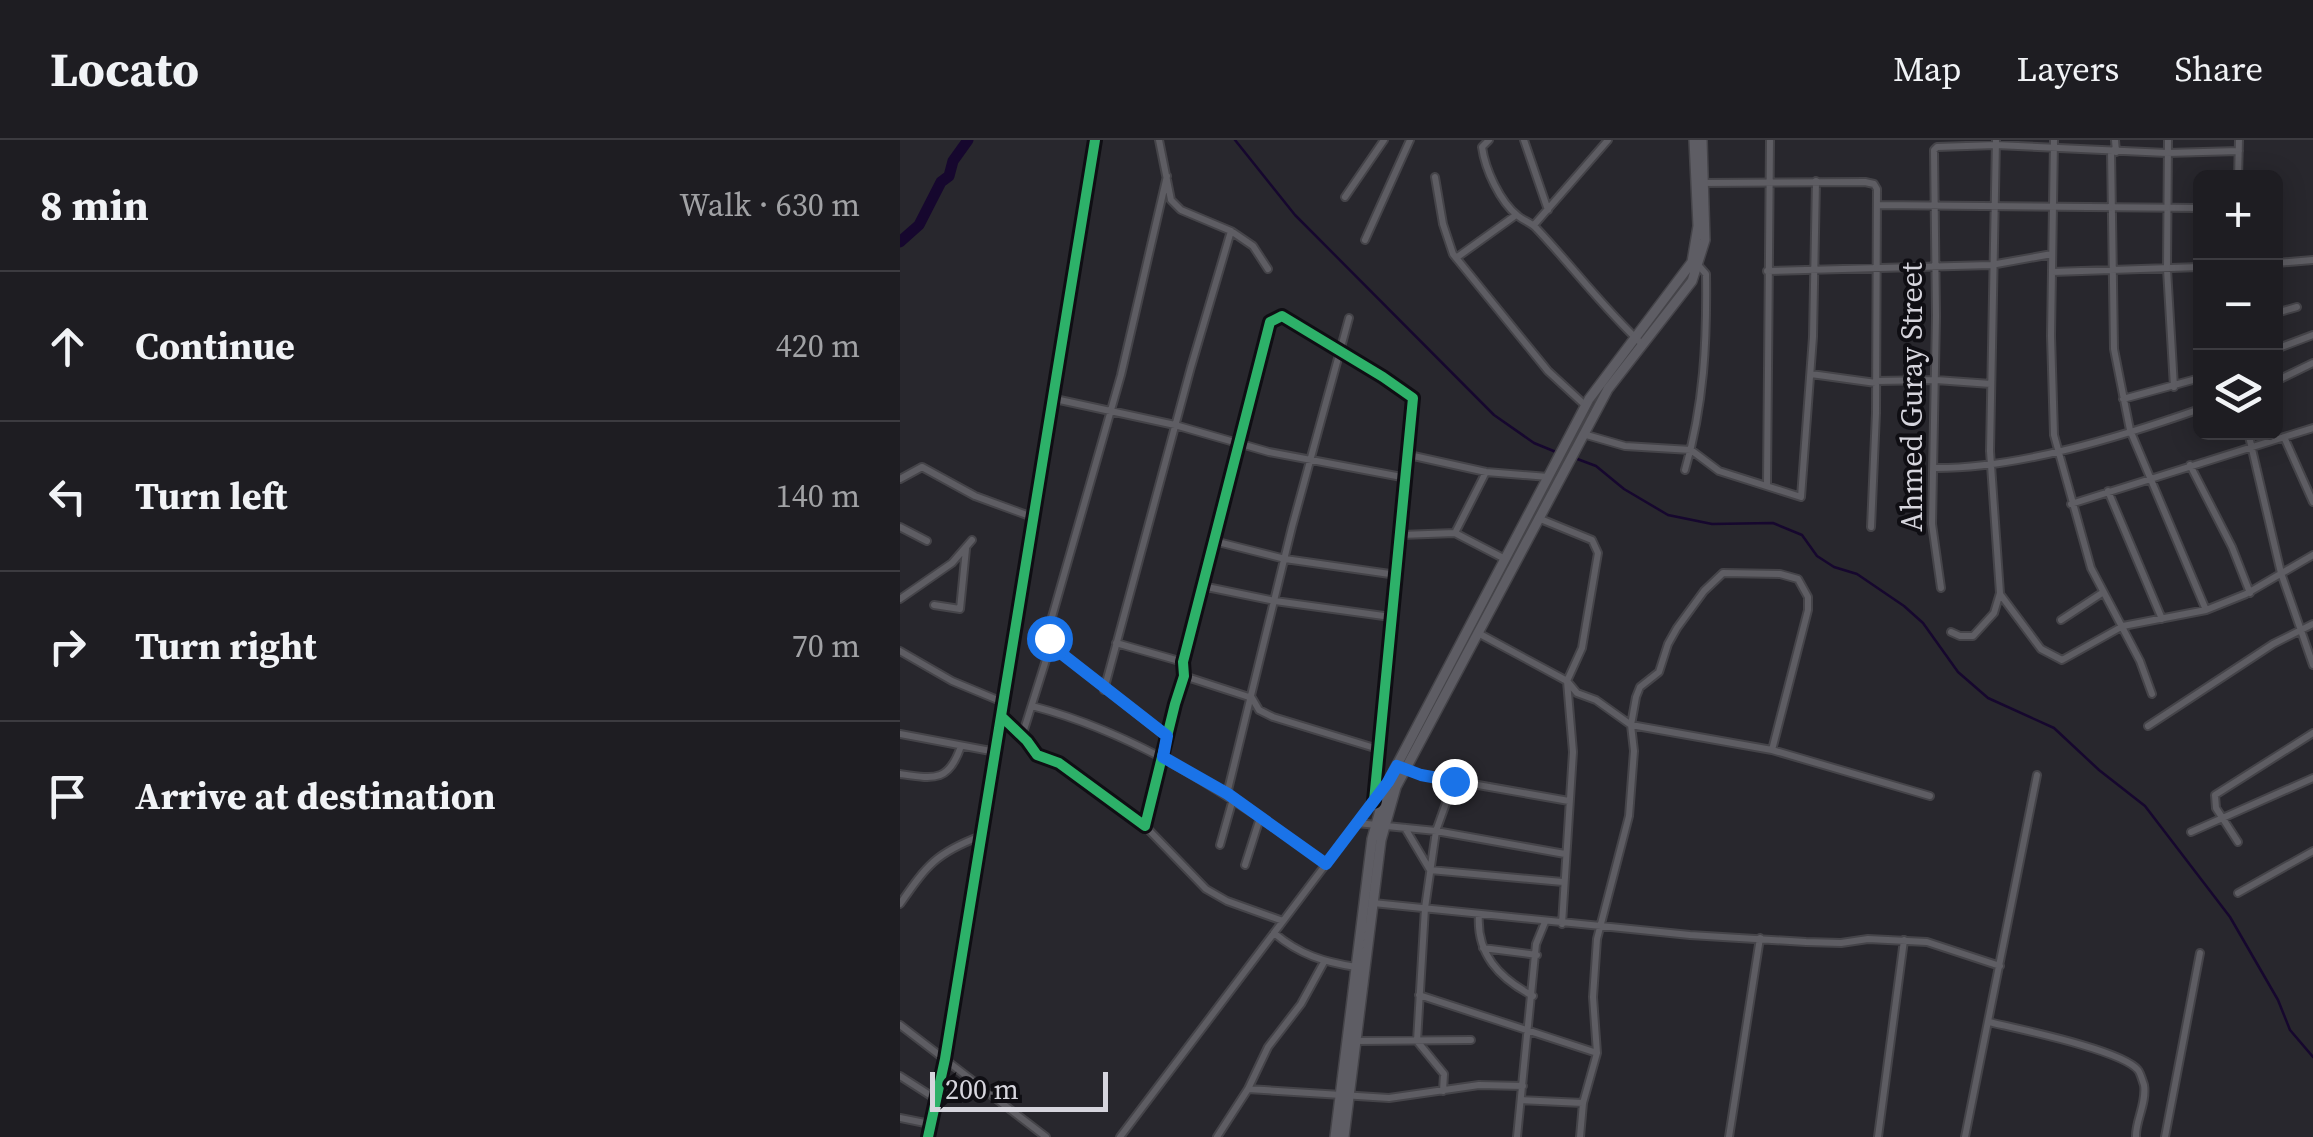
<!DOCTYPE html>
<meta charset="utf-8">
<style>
:root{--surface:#1e1d22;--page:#2b2a2f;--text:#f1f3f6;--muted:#a1a2a5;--line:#3c3b40}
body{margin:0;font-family:"Source Serif 4",serif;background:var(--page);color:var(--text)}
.controls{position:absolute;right:30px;top:30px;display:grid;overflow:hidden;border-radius:15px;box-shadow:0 5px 25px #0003}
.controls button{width:90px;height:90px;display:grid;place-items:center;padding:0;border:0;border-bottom:2px solid var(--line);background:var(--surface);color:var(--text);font:50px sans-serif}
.scale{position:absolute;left:30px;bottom:25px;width:178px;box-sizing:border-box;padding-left:10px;border:5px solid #d6d5dd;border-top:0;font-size:28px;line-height:35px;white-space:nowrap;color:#d6d5dd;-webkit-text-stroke:8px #0f0e13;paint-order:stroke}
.stop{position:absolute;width:30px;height:30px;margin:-22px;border:8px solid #1a73e8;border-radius:50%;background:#fff}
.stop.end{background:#1a73e8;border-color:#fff;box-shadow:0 2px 10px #0008}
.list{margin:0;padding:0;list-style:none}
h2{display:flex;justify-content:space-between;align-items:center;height:130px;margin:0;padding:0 40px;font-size:42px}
h2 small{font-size:32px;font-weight:400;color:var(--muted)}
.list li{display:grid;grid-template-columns:65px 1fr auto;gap:30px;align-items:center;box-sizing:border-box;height:150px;padding:0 40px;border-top:2px solid var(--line)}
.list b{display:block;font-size:38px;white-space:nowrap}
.list em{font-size:32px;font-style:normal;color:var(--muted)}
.icon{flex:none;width:55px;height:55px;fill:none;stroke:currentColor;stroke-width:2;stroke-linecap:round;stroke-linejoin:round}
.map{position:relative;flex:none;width:1413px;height:997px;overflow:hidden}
header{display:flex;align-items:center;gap:60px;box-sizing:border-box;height:140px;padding:0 50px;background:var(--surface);border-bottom:2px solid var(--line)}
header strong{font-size:48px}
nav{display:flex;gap:55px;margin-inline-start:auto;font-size:35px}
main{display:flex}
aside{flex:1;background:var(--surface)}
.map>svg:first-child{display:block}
</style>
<header>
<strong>Locato</strong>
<nav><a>Map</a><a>Layers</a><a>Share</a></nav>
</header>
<main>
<aside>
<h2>8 min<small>Walk · 630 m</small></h2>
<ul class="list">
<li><svg class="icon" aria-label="ahead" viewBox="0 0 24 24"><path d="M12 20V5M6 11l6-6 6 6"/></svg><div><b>Continue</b></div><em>420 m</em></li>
<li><svg class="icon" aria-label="left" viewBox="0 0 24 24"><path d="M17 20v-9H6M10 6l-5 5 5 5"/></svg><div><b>Turn left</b></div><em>140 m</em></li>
<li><svg class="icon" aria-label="right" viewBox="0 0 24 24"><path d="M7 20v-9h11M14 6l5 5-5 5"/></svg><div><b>Turn right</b></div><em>70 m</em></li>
<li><svg class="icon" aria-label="arrive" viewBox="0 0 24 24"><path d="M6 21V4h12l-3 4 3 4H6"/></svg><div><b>Arrive at destination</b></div></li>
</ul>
</aside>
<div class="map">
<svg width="1413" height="997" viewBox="0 0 1413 997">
<rect width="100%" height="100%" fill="#28272d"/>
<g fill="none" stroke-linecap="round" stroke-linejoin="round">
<path stroke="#16072e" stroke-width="2.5" d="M335,0L395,75L594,275L634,303L656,312
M664,314L696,326L724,349L768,375L812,384L873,383L902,395L917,416L934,427L957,434L1004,466L1023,483L1058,532L1088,558L1154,588L1199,630L1245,666L1330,777L1378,860L1390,890L1413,917"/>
<path stroke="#16072e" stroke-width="11" d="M0,102L19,85L41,42L49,36L53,21L68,0"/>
<g stroke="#454449" stroke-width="10">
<path id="minor" d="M259,0L271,60L281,70L331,91L353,106L368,129
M589,0L582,7C585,29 600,62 618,76C624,81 632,83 637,89C673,127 704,169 743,205
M624,0L648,70
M1154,0L1151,196L1154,295L1191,428L1240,521L1252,554
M1215,0L1216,12
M1268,0L1267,129L1274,247
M1211,11L1214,209L1230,290L1306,470
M535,37L543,84L553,114L648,231L686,266
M1338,38L1339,0
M799,43L965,42L974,44L977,49L976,273L971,387
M445,57L484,0
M977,65L1300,68
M634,85L708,0
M465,100L510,0
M556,118L616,75
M1376,123L1413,120
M867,131L1091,125L1152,114
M1152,132L1300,127
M1376,173L1397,167
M1376,209L1413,195
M911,234L976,243
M976,241L1036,240L1091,244
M1376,241L1413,223
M155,259L275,285L369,312L507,338
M1223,259L1300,238
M1348,292L1381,433L1413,525
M683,294L725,306L791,310L819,331L901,357L913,197L916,41
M1384,297L1413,362
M509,315L586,332L648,337
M1290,325L1332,407L1350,453
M1033,328C1117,329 1220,297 1300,269
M785,330C804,265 807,201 806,134L799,126
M0,339L22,327L75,356L135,378
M867,344L870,0
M1208,351L1262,479
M1171,364L1413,288
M638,378L692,400L698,413L682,508L667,541L673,612L662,784
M0,387L27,401
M555,393L605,419
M501,395L555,393L586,332
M314,401L385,419L497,435
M302,446L375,461L491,477
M1041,448L1032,384L1036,176L1034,10L1037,7L1096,5L1267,13L1339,11
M1100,454L1141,509L1162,520L1223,486L1306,470L1346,454L1413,415
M0,459L52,423L72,400
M34,465L60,469L66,409
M1161,480L1202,453
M1051,492L1060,496H1073L1094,473L1100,453L1090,311L1096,0
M578,493L667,541L677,553L696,560L731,585L872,610L1030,656
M216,503L283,522
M0,511L52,541L105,563
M284,536L352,558L359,570L373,577L478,609
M204,550L291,227L331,91
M132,566C244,595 334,659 426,724
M102,577L127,601L137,615L159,623L245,686L275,564L284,536L283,522L370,182L382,176L483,237L513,258L474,661
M1248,586L1373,504L1413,484
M0,594L96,612
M122,596L151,504
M267,597L153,507L149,498L150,484L221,235L267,36
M503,629L521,635L669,661
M0,634C35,639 49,642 61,606
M327,654L392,387L449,178
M457,683L484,647
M245,686L306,749L327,761L383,781
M505,688L530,730L663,742
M1291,692L1413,638
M1338,702L1316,668L1315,655L1413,593
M320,705L333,659
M345,725L360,678
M1338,753L1413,711
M473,763L790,795L906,802L941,803L968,799L1027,802L1100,826
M0,764C27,725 36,713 81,696
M579,774C576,814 599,838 633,856
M374,793C400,815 424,822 456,827
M583,808L637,815
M519,855L697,913
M1089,882C1118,889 1222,910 1238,930C1240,932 1243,942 1244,945C1247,963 1235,982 1236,997
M0,885L146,997
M456,901L571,900
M0,936L36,959
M348,949L489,958L579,945L623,946
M543,951L544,934L517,901L525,768L536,691L554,641
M621,960L683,963
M0,978L30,984
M28,997L45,919L195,0
M220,997L457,683L536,691L665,714
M317,997L348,949L368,907L401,864L424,822
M617,997L636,804L645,782
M680,997L683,963L697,913L693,857L697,799L729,676L734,611L731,585L736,557L740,547L759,532L768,504L777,488L804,451L823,433L880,434L898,439L908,457V470L872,610
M829,997L860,798
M978,997L1004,800
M1065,997L1137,635
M1265,997L1300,813"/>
</g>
<g stroke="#454449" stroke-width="12">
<path id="major" d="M435,997L472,699L488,642L689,259L792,122L798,86L794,0
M444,997L481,700L496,647L708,249L792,141L805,100L802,0"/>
</g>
<use href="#minor" stroke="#5e5d63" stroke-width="6"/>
<use href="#major" stroke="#5e5d64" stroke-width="9"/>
<g stroke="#0f0e13" stroke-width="16">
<path id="cycleway" d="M102,577L127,601L137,615L159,623L245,686L275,564L284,536L283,522L370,182L382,176L483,237L513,258L474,661
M28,997L45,919L195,0"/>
</g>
<use href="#cycleway" stroke="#2db169" stroke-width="10"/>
</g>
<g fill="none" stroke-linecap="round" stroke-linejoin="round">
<path stroke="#1a73e8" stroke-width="12" d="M149,498L153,507L267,596L263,617L328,654L426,724L488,642L497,626L521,635L554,641"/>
</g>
<g text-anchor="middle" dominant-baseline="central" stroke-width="8" stroke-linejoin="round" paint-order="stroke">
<g font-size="30" fill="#d6d5dd" stroke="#0f0e13">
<text transform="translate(1011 257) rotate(-90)">Ahmed Guray Street</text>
</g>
</g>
</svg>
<div class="controls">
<button>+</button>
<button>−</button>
<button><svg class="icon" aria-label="layers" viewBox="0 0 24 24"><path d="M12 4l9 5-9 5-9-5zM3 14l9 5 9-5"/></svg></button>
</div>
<div class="scale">200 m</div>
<div class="stop" style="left:149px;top:498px"></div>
<div class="stop end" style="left:554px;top:641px"></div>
</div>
</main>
